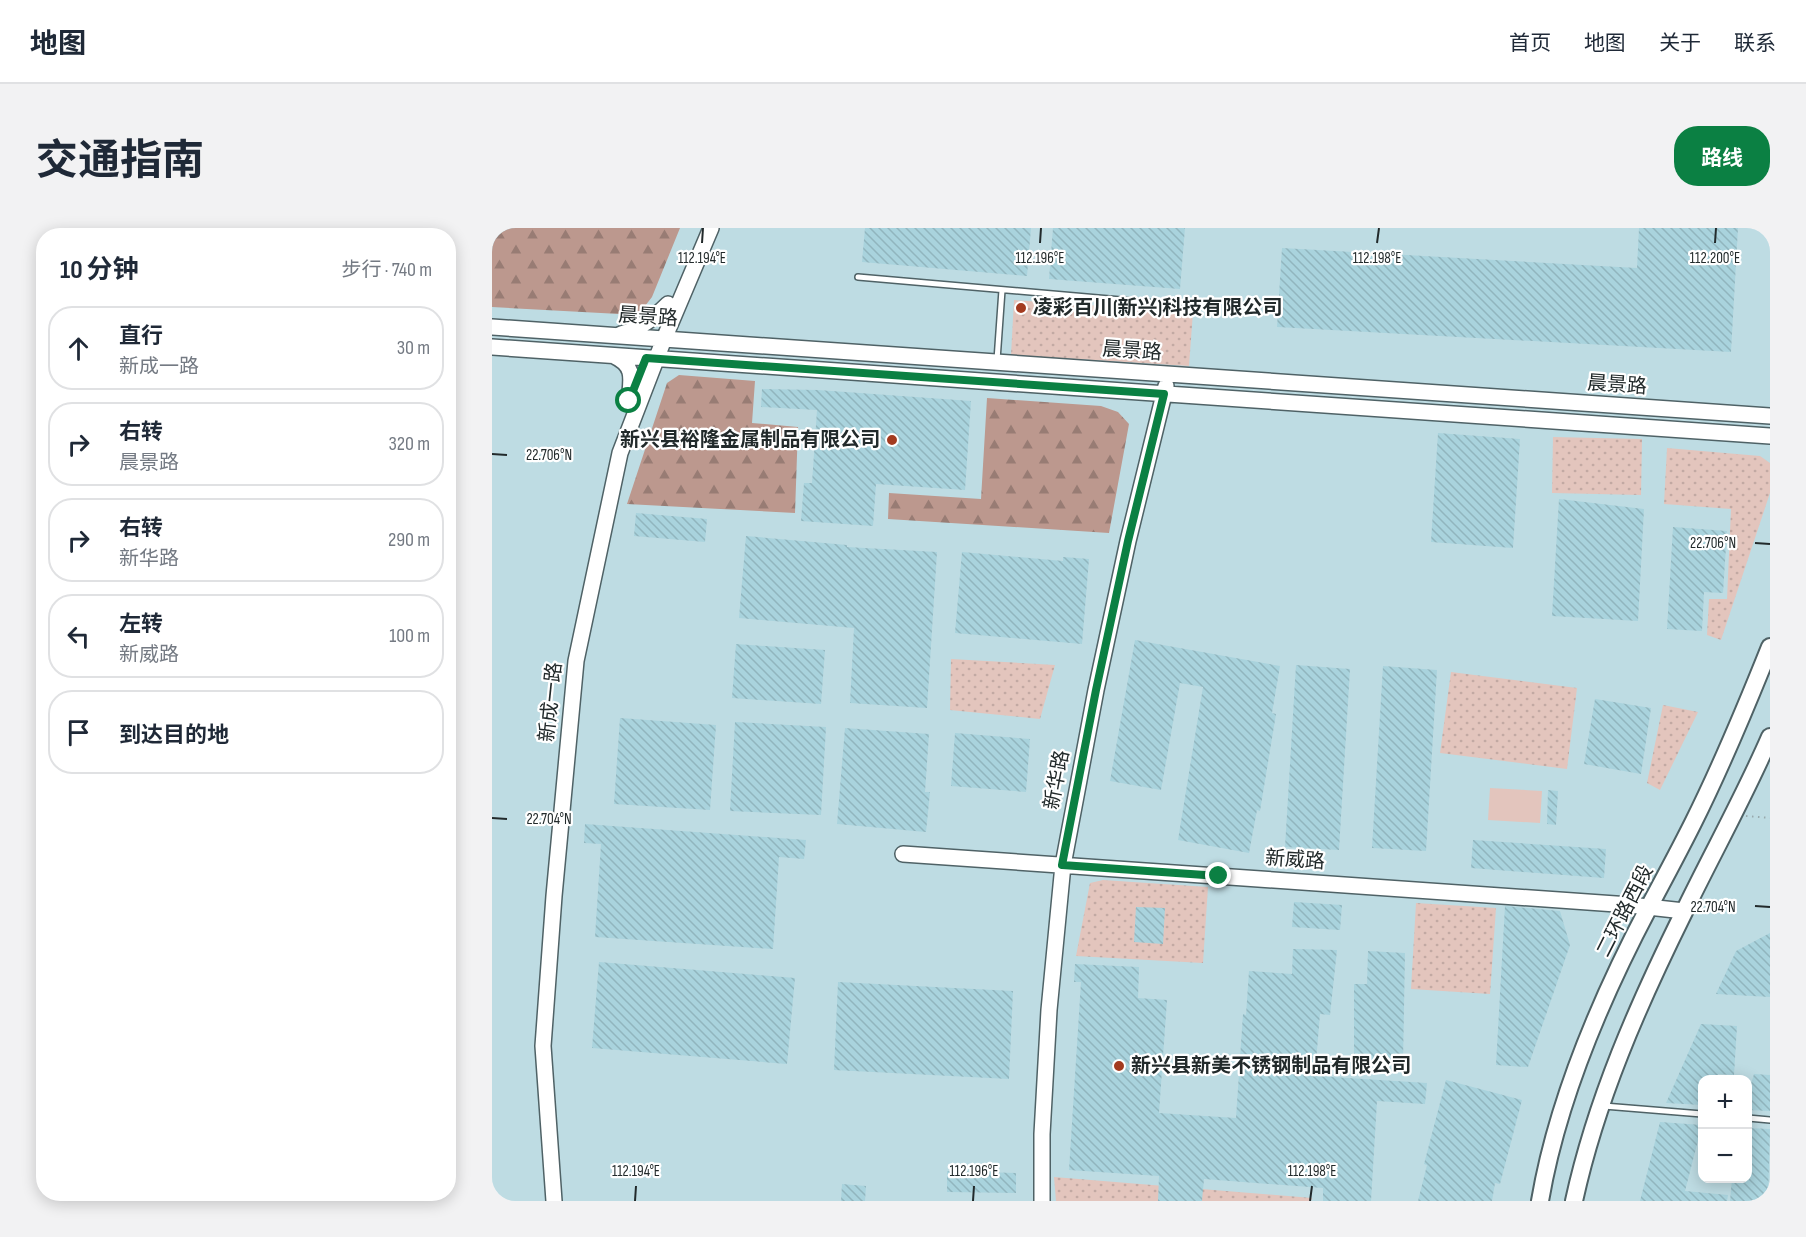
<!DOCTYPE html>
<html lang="zh">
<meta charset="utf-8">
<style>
:root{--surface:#fff;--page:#f2f2f3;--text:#1f2937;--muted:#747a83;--line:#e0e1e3;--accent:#0b8043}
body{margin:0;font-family:"Sofia Sans Condensed","Noto Sans SC",sans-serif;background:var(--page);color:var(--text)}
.controls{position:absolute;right:18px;bottom:18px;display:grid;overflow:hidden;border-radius:12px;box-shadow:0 3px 15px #0003}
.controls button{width:54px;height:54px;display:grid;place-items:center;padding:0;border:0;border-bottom:2px solid var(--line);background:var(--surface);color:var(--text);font:30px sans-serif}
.stop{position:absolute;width:18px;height:18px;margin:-14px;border:4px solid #0b8043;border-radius:50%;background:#fff}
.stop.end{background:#0b8043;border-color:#fff;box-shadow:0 2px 6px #0008}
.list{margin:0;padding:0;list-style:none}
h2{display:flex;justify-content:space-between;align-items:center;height:78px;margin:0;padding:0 24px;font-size:26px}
h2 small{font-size:20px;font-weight:400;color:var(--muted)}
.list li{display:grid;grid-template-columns:39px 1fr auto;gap:18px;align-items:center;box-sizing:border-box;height:84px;margin:0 12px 12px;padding:0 12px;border:2px solid var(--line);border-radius:24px}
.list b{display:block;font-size:22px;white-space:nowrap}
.list p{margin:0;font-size:20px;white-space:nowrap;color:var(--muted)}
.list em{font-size:20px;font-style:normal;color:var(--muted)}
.icon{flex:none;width:33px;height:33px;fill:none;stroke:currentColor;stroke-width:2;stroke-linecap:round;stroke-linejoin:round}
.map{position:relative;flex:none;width:1278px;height:973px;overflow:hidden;border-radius:24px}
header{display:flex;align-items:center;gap:36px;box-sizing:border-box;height:84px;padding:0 30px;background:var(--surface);border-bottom:2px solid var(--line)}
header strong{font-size:28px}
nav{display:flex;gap:33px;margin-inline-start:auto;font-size:21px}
.intro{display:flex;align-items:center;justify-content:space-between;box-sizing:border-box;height:144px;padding:0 36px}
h1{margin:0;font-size:42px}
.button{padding:15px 27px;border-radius:24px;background:var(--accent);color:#fff;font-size:21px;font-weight:700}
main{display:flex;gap:36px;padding:0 36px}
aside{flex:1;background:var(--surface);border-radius:24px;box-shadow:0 3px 15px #0003}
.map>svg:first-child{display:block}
</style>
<header>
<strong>地图</strong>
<nav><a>首页</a><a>地图</a><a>关于</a><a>联系</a></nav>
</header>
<div class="intro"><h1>交通指南</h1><a class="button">路线</a></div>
<main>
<aside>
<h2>10 分钟<small>步行 · 740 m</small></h2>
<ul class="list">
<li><svg class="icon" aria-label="ahead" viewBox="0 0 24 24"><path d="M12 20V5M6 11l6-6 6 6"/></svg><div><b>直行</b><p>新成一路</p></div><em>30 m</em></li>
<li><svg class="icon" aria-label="right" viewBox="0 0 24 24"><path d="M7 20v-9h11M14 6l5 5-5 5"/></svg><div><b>右转</b><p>晨景路</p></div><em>320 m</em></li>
<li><svg class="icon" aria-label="right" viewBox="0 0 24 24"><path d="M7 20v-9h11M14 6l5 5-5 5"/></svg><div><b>右转</b><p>新华路</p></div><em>290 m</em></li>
<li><svg class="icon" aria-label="left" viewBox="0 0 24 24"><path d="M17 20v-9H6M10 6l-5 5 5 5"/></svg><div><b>左转</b><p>新威路</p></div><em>100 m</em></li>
<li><svg class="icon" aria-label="arrive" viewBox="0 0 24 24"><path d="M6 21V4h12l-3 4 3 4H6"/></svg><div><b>到达目的地</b></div></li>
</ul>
</aside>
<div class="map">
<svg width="1278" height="973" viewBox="0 0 1278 973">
<defs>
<pattern id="grass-dots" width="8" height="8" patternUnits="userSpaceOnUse" patternTransform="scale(1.5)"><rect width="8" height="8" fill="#e3c5bd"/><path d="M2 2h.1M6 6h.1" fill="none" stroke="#c2a9a3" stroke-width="1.8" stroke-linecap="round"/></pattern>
<pattern id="forest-firs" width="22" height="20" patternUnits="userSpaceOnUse" patternTransform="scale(1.5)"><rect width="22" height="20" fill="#bc988e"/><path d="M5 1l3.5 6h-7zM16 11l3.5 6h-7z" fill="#987c74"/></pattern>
<pattern id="building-back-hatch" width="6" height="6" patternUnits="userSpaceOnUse" patternTransform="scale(1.5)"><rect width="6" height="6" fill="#a9d3dd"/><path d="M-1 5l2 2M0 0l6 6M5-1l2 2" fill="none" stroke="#91b5be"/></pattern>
</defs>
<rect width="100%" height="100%" fill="#d2e8ed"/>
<path fill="#bedce3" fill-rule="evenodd" d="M0,0H1278V973H0ZM1210,852H1256V950H1210Z"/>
<path fill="url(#grass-dots)" d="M522,72L701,84L697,138L519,127Z
M1061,209L1150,211L1149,267L1060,265Z
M1175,220L1268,228L1278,235V265L1229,412L1215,407L1217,371H1235L1239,281L1172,276Z
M459,431L563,437L548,491L458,482Z
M959,444L1085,460L1075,541L948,525Z
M1171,477L1206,484L1168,562L1155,555Z
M611,652L716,659L711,735L584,728L598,655Z
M924,675L1004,680L998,766L919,761Z
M562,949L820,970L819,973H564Z"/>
<path fill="url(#forest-firs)" d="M0,0H188L160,69L146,87L0,79Z
M187,147L263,153L260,195L306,199L303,285L135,276L175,155Z
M495,170L609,178L626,184L637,196L617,305L396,291L397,265L489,271Z"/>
<path fill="#e3c5bd" d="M998,560L1050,563L1048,595L996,592Z"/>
<path fill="url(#building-back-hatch)" d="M373,0H539L535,48L370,34Z
M561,0H693L688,61L557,51Z
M1147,0H1246L1239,124L785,99L790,20L1145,40Z
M270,161L326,162L479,173L473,262L384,256L381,298L309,293L312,255H320L325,182L269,179Z
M946,205L1028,211L1021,320L939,314Z
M1067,271L1152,281L1146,393L1060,388Z
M144,285L215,291L213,314L142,308Z
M1181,299L1235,303L1231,365L1212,364L1210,403L1175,401Z
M254,308L355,317V319L445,324L435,480L358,475L362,400L247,390Z
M470,324L571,333V329L597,331L590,416L463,405Z
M643,412L788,438L780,485L784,486L768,583L765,582L757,625L686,612L711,459L688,455L669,562L618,553Z
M244,416L333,422L329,476L240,470Z
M804,437L858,441L847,622L793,619Z
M891,438L945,442L934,623L880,620Z
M1103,471L1159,480L1149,546L1092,536Z
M128,490L224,497L218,582L122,576Z
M243,494L334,499L329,587L238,583Z
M353,500L437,506L433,564H438L434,604L345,596Z
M463,505L538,511L534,564L459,558Z
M1056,562L1066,563L1064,597L1055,596Z
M93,596L314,612L312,631L287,629L281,721L103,709L109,616L92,615Z
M981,612L1114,621L1112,650L979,640Z
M802,674L850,677L848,702L800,699Z
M1013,678L1068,683L1078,717L1036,839L1004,837Z
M644,679L673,680L671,716L642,714Z
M1278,705V769L1224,766L1244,723Z
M801,721L845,722L838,787L828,786L824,834H808V847L935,855L933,876L885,873L879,973H831V960L712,951L710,973H666L667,948L577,942L589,754H582L583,736L647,739L646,770L675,772L667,885L744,890L751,786L754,787L757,743L800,746Z
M876,723L913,725L911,835L862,834V756H875Z
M107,734L303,750L295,836L100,820Z
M346,754L521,763L517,851L342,842Z
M1209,796L1245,798L1242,847L1226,846V852H1210V877L1174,875Z
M1262,846L1278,847V883L1256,882V866Z
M954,852L1030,872L1008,956L1003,955L1000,973H926L935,937L932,936Z
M1168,894L1210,897L1193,963L1236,967L1235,973H1148Z
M1256,900L1278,901L1276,973H1238L1240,951H1256Z
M455,943L524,945V965L455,964Z
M350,956L374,958L373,973H349Z"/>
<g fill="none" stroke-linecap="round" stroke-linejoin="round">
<g stroke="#4f6266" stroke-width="8">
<path id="lane" d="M366,49L686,77
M505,132L510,62
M1112,878L1210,886
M1256,890L1278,892"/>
</g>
<g stroke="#4f6266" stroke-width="18">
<path id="secondary" d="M0,99L1278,188
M129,106C148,101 162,90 176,76
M0,119L1278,208
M122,128C144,138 139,152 137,173
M411,626L1138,677L1192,683
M62,973L51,818L62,668L84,433L128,225L172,111L219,0
M550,973V906L557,782L571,637L604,462L636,313L674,158"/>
</g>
<g stroke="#4f6266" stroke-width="20">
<path id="primary" d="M1048,973C1065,873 1110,768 1157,679C1172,651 1187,623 1201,595C1230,537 1254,479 1278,419
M1082,973C1104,872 1146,777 1192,684C1220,626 1252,569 1278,509"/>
</g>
<path stroke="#98a9ad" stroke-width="2" stroke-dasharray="1.5 4.5" stroke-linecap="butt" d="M1254,588L1278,590"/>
<use href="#lane" stroke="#fff" stroke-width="5"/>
<use href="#secondary" stroke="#fff" stroke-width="15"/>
<use href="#primary" stroke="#fff" stroke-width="16"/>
</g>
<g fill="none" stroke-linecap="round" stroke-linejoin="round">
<path stroke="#0b8043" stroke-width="8" d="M137,173L154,130L672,166L636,313L604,462L570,637L727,648"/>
</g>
<path fill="none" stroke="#222a2b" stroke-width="2" d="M210,15L211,0M548,15L549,0M885,15L887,0M1223,15L1224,0M0,226L15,227M1263,315L1278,316M0,590L15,591M1263,678L1278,679M143,973L144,958M481,973L482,958M818,973L820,958"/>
<g fill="#a33b20" stroke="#fff" stroke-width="2">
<circle cx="529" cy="80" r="6"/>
<circle cx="400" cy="212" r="6"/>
<circle cx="627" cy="838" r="6"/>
</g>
<g text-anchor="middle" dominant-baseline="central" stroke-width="4.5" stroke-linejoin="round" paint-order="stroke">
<g font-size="20" font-weight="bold" fill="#222a2b" stroke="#fff" text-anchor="start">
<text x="541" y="80">凌彩百川(新兴)科技有限公司</text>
<text x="388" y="212" text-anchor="end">新兴县裕隆金属制品有限公司</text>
<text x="639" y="838">新兴县新美不锈钢制品有限公司</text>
</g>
<g font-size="20" fill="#222a2b" stroke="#fff">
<text transform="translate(156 89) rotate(4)">晨景路</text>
<text transform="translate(640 123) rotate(4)">晨景路</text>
<text transform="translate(1125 157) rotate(4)">晨景路</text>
<text transform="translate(59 474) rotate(-84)">新成一路</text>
<text transform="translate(565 552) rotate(-79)">新华路</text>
<text transform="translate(803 632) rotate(4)">新威路</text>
<text transform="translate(1133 683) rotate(-63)">二环路西段</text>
</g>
</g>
<g font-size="15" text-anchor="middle" fill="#222a2b" stroke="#fff" stroke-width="4.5" stroke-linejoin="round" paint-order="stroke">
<text x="210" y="35">112.194°E</text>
<text x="548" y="35">112.196°E</text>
<text x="885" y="35">112.198°E</text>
<text x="1223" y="35">112.200°E</text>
<text x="57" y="232">22.706°N</text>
<text x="1221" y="320">22.706°N</text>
<text x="57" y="596">22.704°N</text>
<text x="1221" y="684">22.704°N</text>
<text x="144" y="948">112.194°E</text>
<text x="482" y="948">112.196°E</text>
<text x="820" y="948">112.198°E</text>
</g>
</svg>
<div class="controls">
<button>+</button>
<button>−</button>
</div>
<div class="stop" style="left:137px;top:173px"></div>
<div class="stop end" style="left:727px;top:648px"></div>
</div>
</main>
